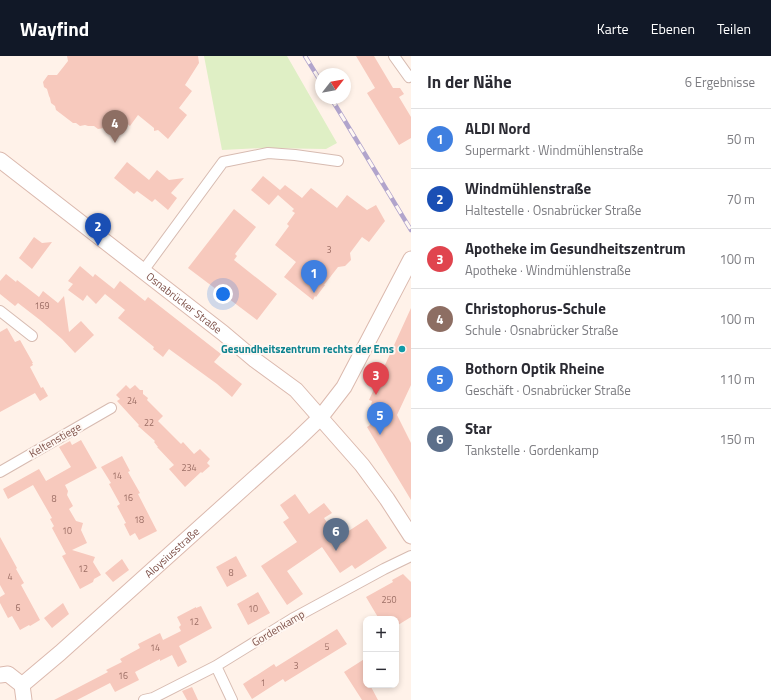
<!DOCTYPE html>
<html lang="de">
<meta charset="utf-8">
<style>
:root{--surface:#fff;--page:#f7f7f7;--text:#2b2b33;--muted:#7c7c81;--line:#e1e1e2;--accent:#111827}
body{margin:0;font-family:"Titillium Web",sans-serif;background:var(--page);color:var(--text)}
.controls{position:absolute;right:12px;bottom:12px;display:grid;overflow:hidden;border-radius:8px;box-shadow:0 2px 6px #0003}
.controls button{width:36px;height:36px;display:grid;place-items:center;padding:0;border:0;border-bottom:1px solid var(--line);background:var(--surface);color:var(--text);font:20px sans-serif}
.compass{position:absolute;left:315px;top:12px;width:36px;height:36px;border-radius:50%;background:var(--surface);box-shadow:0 2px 6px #0003;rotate:59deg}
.you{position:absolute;left:223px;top:238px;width:14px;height:14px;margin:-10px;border:3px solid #fff;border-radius:50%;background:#1a73e8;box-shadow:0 0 0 6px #1a73e833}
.badge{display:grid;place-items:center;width:26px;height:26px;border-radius:50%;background:var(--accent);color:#fff;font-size:13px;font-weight:700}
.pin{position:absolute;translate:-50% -33px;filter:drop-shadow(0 1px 2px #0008)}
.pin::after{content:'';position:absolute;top:21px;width:14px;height:12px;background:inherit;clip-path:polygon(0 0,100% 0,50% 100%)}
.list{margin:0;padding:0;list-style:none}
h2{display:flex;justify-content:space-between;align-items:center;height:52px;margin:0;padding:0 16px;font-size:17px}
h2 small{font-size:13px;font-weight:400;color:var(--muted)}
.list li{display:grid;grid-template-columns:26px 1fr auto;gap:12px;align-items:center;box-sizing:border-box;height:60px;padding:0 16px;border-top:1px solid var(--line)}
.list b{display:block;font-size:15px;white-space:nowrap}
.list p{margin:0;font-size:13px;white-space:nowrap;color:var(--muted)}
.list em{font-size:13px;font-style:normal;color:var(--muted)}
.map{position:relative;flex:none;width:411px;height:644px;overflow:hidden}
header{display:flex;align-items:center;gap:24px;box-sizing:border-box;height:56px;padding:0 20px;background:var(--accent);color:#fff}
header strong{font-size:19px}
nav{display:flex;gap:22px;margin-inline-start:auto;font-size:14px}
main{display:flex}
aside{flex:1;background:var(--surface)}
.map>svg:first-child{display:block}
</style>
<header>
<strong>Wayfind</strong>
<nav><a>Karte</a><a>Ebenen</a><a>Teilen</a></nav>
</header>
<main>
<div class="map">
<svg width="411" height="644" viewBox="0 0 411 644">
<rect width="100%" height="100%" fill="#fff2e9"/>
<path fill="#dfefc5" d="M204,0H287L337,87L326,93L263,92L222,94Z"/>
<path fill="#f7c9bd" d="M67,0H198L199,7L185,29L192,35L179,52L187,59L168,83L158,74L154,75V72L138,59L130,70L114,58L104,72L98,73L94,70H88L85,69L80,70L76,67H73L56,54L55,50L51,47L50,42L49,40L47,33L44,31L43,26L48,19H57L68,5Z
M356,0H374L393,32H400L404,38L399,41L411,61V82L399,89L367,37L375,32Z
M127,106L149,124L157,114L169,124L184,122L171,137L177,142L168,154L155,143L152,146L137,135L134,138L114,122Z
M263,120L280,134L285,129L302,142L311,132L337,152L347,139L367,154L376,149L385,165L369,186L362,181L350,197L351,204L345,210L338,211L324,229H325L316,241L315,240L313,244L284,221L296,206L275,189L289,170L287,168L295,157L292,155L294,153L278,139L269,149L251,134Z
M234,153L256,171L235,198L237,200L234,204L277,238L257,264L188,212Z
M34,181L42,187L52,186L32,213L19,202Z
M80,210L93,221L95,218L114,233L120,225L145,245L148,241L221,298L214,306L242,328L232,341L217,328L169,293L163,301L153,293L154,291L118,262L125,254L105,238L96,248L87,239L83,245L68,234L73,228L68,225Z
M6,218L16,226L17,224L39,241L43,235L58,247L64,240L69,276L81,265L94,279L75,297L62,283L40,264L18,247L15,250L0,238V225Z
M411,252V329L397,359L411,387V444L367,371L370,369L369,358L372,345L369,344Z
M7,272L15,286L20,284L33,307H32L33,309L30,311L41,332L43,331L48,340L40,345L35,337L0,356V276Z
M126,329L130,333L135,329L140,334H143V338L148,342L147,344L163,360L158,365L181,388L183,386L194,398L200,393L210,403L207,407L210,410L202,417L201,416L185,431L169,413L174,409L157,391H158L154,386L155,385L138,370L139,369L117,345L120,343L116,339Z
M81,384L97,412L65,429L68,435L67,439L73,450L69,453L76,465L83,467L81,474L87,487L72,494L95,501L93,506L101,519L94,523L93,526L80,533L62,500L66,498L52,472L54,470L50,463L52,462L33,429L8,443L3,433L39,413L46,425L71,411L59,391L70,385L72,389Z
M122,400L130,415L128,416L140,437L138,438L157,475L139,484L135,477L130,480L124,468L126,467L117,450L120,448L109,428L111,427L101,411Z
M295,438L309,458L324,447L332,457L324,462L338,482L367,463L387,492L355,513L352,509L340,517L322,491L287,515L303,538L287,549L261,510L297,486L283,466L289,462L280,449Z
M0,481L17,512L16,513L24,527L21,529L40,564L30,570L29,569L20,574L12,560L8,562L0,547V541L5,538L0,529Z
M236,500L247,520L227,531L216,511Z
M122,503L129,514L113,526L105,517Z
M403,518L411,526V561L398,569L396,566V563H379L366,541L393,526L392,524Z
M258,536L270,557L248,569L237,548Z
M63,547L69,558L52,572L44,562Z
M201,550L212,572L179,590L187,606L178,611L172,599L160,605V603L135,616L139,624L115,636L110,627L77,644H54L108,616L106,614L122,606L120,603L140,592L138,588L160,577L163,584L181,575L179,571L181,569L177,561L196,551V552Z
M337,573L347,588L285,626L283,623L252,643L243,628L274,608L276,611Z
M366,602V629H370L378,644H362L344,616Z
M192,631L198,644H187L182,635Z"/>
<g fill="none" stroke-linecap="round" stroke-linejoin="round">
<g stroke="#d7bbb1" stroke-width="12">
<path id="street" d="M394,0L409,21L411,20
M143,215L223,106L268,97L295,99L338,105
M0,255L32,280
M0,416L111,352
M216,610L232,644
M144,644L153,642L216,610L292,563L384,513L411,500"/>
</g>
<g stroke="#dbb9ae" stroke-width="17">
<g id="secondary">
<path id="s1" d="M0,104L223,277L255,304L296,334L362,409L387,443L411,480"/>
<path d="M0,619L8,618L22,629L24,644"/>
<path id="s2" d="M22,629L60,597L296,385L320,362L344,331L411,203"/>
</g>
</g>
<use href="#street" stroke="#fff" stroke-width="10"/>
<use href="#secondary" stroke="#fff" stroke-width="15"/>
<g stroke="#b1a4cc" stroke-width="4.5">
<path id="rail" d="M305,0L321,26
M331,42L411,174"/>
</g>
<use href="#rail" stroke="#fff7f2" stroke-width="3" stroke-dasharray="9" stroke-linecap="butt"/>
</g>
<circle fill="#0f9aa8" stroke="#fff7f2" stroke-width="1.5" cx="402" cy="293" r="4"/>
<g text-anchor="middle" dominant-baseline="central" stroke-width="4" stroke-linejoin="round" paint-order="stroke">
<g font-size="9" fill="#9c6e65">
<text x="329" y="193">3</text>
<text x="42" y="249">169</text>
<text x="132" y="344">24</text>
<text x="149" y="366">22</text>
<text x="189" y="411">234</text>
<text x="117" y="419">14</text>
<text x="128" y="441">16</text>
<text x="54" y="442">8</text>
<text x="139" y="463">18</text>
<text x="67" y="474">10</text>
<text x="83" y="512">12</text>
<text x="231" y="516">8</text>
<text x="10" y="520">4</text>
<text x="389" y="543">250</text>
<text x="18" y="551">6</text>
<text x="253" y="552">10</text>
<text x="194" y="565">12</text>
<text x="327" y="590">5</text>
<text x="155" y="591">14</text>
<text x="296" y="609">3</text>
<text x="123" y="619">16</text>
<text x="263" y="626">1</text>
</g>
<g font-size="11" fill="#7d5048" stroke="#fff7f2">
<text stroke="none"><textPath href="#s1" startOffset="233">Osnabrücker Straße</textPath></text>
<text transform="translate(55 384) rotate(-30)">Keltenstiege</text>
<text stroke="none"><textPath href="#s2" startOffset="200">Aloysiusstraße</textPath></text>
<text transform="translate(278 572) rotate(-31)">Gordenkamp</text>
</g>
<g font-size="11" font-weight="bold" fill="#0d838f" stroke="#fff7f2" text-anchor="end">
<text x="394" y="293">Gesundheitszentrum rechts der Ems</text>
</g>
</g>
</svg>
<div class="controls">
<button>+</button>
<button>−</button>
</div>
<svg class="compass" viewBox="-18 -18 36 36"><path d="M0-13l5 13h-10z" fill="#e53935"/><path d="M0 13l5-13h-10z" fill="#7c7c81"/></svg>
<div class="you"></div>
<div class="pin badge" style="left:314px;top:237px;background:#3f7fe0">1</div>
<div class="pin badge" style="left:98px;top:190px;background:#1a4fb4">2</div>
<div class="pin badge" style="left:376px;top:339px;background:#e0444e">3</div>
<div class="pin badge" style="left:115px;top:87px;background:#8d6e63">4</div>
<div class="pin badge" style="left:380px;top:379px;background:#3f7fe0">5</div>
<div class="pin badge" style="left:336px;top:495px;background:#5c6f8a">6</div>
</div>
<aside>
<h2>In der Nähe<small>6 Ergebnisse</small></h2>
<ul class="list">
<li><span class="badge" style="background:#3f7fe0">1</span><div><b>ALDI Nord</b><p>Supermarkt · Windmühlenstraße</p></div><em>50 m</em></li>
<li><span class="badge" style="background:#1a4fb4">2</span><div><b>Windmühlenstraße</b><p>Haltestelle · Osnabrücker Straße</p></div><em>70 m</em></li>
<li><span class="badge" style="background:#e0444e">3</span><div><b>Apotheke im Gesundheitszentrum</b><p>Apotheke · Windmühlenstraße</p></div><em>100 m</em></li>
<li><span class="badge" style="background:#8d6e63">4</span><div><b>Christophorus-Schule</b><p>Schule · Osnabrücker Straße</p></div><em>100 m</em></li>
<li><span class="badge" style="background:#3f7fe0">5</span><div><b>Bothorn Optik Rheine</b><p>Geschäft · Osnabrücker Straße</p></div><em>110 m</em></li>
<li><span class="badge" style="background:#5c6f8a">6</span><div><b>Star</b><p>Tankstelle · Gordenkamp</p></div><em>150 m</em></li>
</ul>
</aside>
</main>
